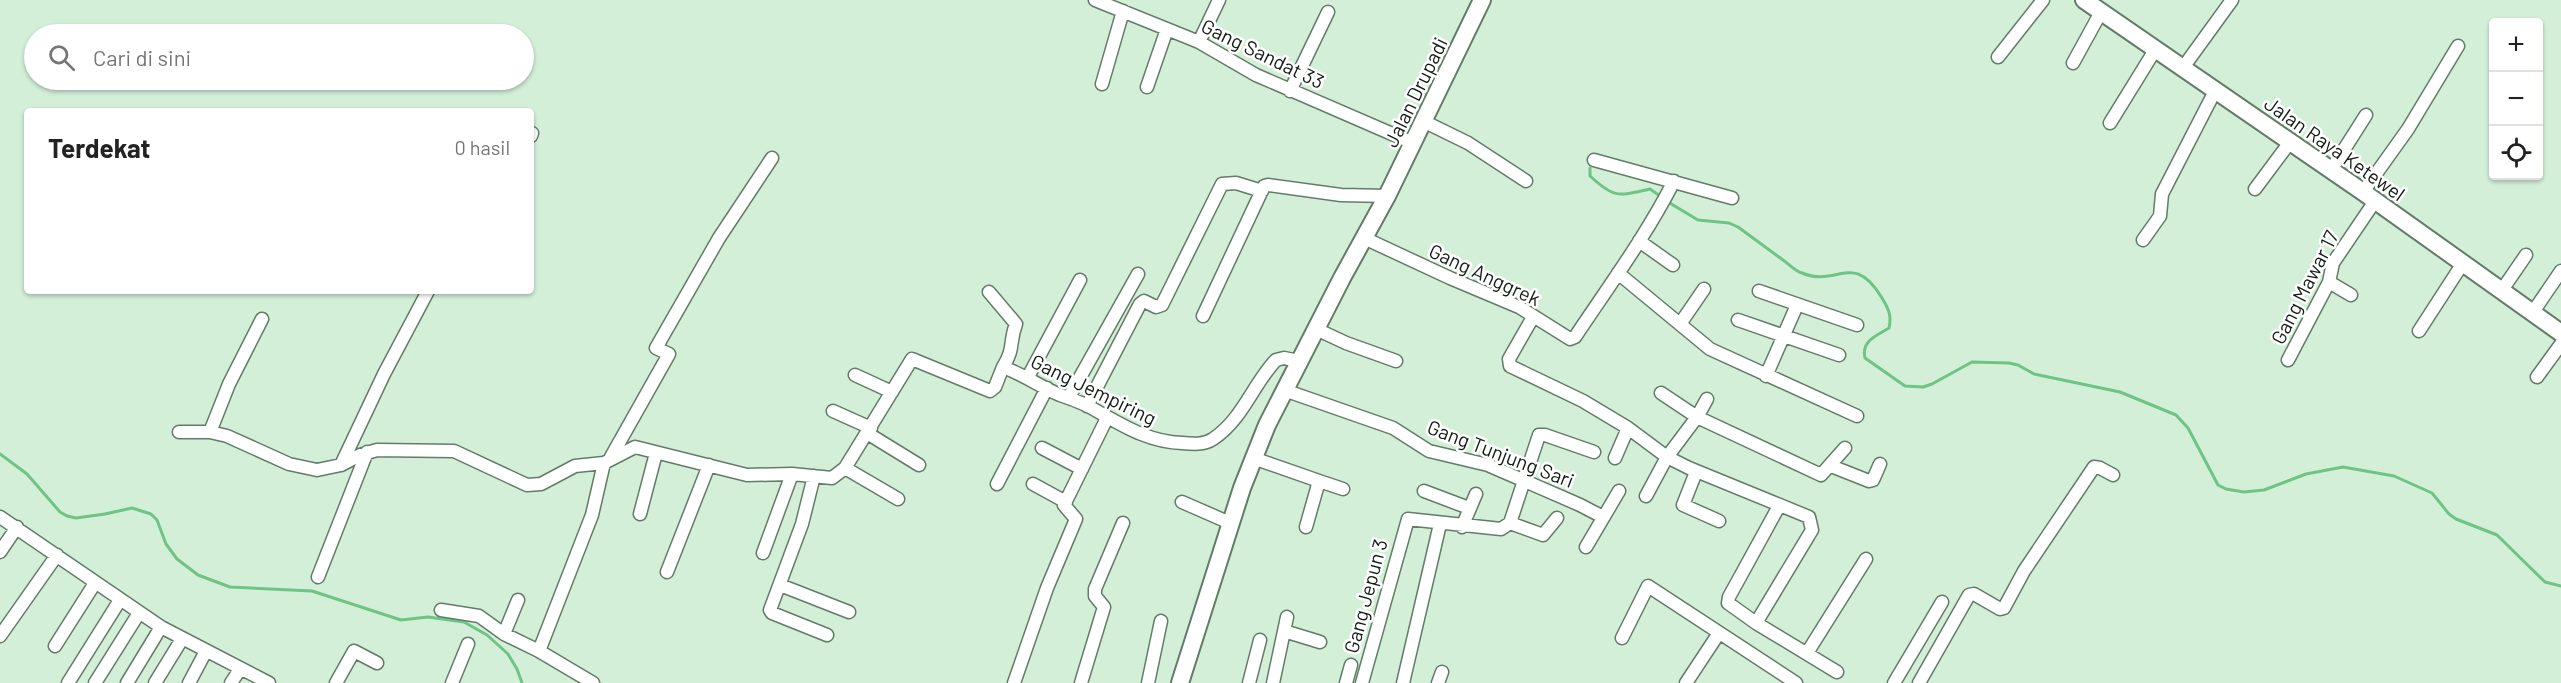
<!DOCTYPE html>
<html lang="id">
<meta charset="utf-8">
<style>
:root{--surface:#fff;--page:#f6f6f6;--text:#222;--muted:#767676;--line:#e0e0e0}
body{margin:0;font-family:Barlow,sans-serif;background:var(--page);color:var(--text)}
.controls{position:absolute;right:18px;top:18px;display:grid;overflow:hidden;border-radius:6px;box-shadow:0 2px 4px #0004}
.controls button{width:54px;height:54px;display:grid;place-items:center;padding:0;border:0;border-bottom:2px solid var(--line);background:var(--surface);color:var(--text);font:30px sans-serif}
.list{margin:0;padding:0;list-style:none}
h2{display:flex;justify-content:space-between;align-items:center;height:78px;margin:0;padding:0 24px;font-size:26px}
h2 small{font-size:20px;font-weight:400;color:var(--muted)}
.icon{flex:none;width:33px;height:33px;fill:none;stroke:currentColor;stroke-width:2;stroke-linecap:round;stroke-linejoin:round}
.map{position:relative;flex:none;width:2561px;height:683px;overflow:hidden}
.search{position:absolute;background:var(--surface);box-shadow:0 2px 4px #0004;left:24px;top:24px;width:510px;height:66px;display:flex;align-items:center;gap:15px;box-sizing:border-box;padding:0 21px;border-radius:33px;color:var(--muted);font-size:22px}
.panel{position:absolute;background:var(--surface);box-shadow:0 2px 4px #0004;left:24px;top:108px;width:510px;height:186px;border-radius:6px}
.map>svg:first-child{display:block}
</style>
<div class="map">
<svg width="2561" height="683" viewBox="0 0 2561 683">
<rect width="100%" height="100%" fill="#d3efd8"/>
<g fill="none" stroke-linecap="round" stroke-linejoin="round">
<path stroke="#6dc484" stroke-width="3" d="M1590,168V176C1615,199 1618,196 1650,189L1663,198
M1668,202L1698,220L1729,223L1738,227C1753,238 1768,249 1783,260C1789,264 1795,271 1802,273C1838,288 1853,250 1882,298C1888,308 1892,315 1889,328C1876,336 1861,341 1865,358L1905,386L1923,387L1932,384L1972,362L2009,363L2018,365L2034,374L2120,392L2176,415L2188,428L2218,485L2226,489L2244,492L2264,490L2306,474L2343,467L2394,476L2432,493L2449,514L2456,519L2497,535L2545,582L2561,586
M0,454L27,474L60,512L67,516L76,518L105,514L132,508L151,514L157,520L166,544L177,559L198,575L230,587L312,591L401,620L428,617L464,622L487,635L508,654L517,669L522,683"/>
<g stroke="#637c68" stroke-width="15">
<path id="street" d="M1095,0L1199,42L1256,75L1413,143
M1199,42L1219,0
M1998,57L2043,0
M2073,63L2101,12
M2182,69L2232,0
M1102,84L1123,11
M1147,87L1167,29
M1290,91L1328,12
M1423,121L1468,143L1526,181
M2110,123L2155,50
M531,136L532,133
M1594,160L1732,198
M2331,170L2366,115
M2255,189L2290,142
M2363,192L2408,129L2458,46
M1364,238L1450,278L1519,307L1570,339L1575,337C1609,286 1646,236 1674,181
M2143,240L2160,216L2162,194L2215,91
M1639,241L1673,265
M1618,273L1710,349L1857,416
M2329,282L2351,295
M2502,290L2526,255
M1759,291L1857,325
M989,292L1016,324C1009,342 1015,348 1003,367
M2533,312L2561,271
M1203,316L1264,186L1268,185L1341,195L1387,196
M1533,317L1509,359L1510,366L1583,401L1628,428L1667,457L1689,468L1809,517L1812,530L1756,623
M1738,320L1839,355
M1680,324L1704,289
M1316,329L1346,343L1396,361
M2419,331L2463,263
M2288,360L2329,282L2333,263L2375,201
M855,375L892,392
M1766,376L1797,305
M1028,377L1080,280
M2537,377L2561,344
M1284,390L1393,428L1429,451L1488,465L1580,505L1603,517
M1661,393L1697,417L1821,475L1845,448
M1069,397L1138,274
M1087,406L1140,304L1144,301L1156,307L1162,305L1222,184L1236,183L1262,191
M833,411L871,428
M179,432H210L227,436L289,464L317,470L341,465L360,455L377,450L454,451L527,485L541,484L575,466L604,463L635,447L747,475L792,474L832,478L845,468L912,359L990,391L995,387L1003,367C1024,375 1041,387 1060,395C1069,398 1077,401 1086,405C1118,422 1145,442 1182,443C1193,444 1204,445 1213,439C1243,419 1253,384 1276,360L1284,358L1299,361
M210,432L229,384L262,319
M867,433L919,465
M1042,448L1082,469
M611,457L669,354L656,348L719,238L772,158
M1253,458L1319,481L1306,527
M1615,458L1628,428
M341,465L384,374L428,291
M1831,466L1869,481L1873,480L1880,464
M845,468L898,499
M1696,472L1683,505L1719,521
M814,476L802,524L770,610L772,613L827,635
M1319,481L1343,489
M997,484L1047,388
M1033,484L1066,502
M1424,491L1469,508
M1646,496L1667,457L1697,417L1707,399
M1182,502L1230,523
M1779,506L1729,597L1728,603L1756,623L1837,672
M640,514L656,453
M0,517L161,627L269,683
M1510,523L1543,535L1557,518
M1462,527L1476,494
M1586,547L1619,491
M0,552L17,527
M763,553L792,474
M667,572L709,465
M318,577L367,452
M780,585L849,612
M518,600L504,634L539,651L593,683
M441,610L479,616L504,634
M1284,631L1320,642
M0,636L57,555
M1622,638L1648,586L1796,683
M55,646L95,583
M539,651L592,515L604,463
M1807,653L1866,559
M68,683L120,600
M95,683L139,613
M127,683L161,627
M155,683L182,639
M189,683L206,651
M231,683L240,669
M336,683L354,651L377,663
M452,683L468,644
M1014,683L1047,588L1076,519L1064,505L1107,418
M1081,683L1104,607L1095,596V589L1123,523
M1148,683L1161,621
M1249,683L1260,640
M1273,683L1287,617
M1346,683L1351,665
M1362,683L1408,519L1501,529L1510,523L1539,435H1545L1594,452
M1403,683L1440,524
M1438,683L1442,672
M1686,683L1719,633
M1894,683L1942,602
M1919,683L1969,595L1974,594L2000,609L2004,608L2024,571L2094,467L2100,468L2113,475"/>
</g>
<g stroke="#637c68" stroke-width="20">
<path id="secondary" d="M2084,0L2363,192L2561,333
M1180,683L1242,488L1267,425L1342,278L1387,196L1482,0"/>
</g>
<use href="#street" stroke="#fff" stroke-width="12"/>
<use href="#secondary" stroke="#fff" stroke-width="16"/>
</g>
<g text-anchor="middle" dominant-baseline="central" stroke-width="5" stroke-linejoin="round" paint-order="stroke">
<g font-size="20" fill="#121c15" stroke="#fff">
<text transform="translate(1263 53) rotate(26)">Gang Sandat 33</text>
<text transform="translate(1415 92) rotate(-64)">Jalan Drupadi</text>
<text transform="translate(2335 148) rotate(35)">Jalan Raya Ketewel</text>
<text transform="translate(1485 274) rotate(25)">Gang Anggrek</text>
<text transform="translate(2304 287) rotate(-63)">Gang Mawar 17</text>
<text transform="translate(1094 389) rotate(26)">Gang Jempiring</text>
<text transform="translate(1501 453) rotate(21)">Gang Tunjung Sari</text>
<text transform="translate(1365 596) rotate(-75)">Gang Jepun 3</text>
</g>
</g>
</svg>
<div class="controls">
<button>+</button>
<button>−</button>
<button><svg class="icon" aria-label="locate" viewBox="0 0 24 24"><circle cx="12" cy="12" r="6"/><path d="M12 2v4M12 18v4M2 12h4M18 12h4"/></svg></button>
</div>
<div class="search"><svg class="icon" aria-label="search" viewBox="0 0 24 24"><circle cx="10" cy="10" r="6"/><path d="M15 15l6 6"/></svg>Cari di sini</div>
<section class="panel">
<h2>Terdekat<small>0 hasil</small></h2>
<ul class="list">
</ul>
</section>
</div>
